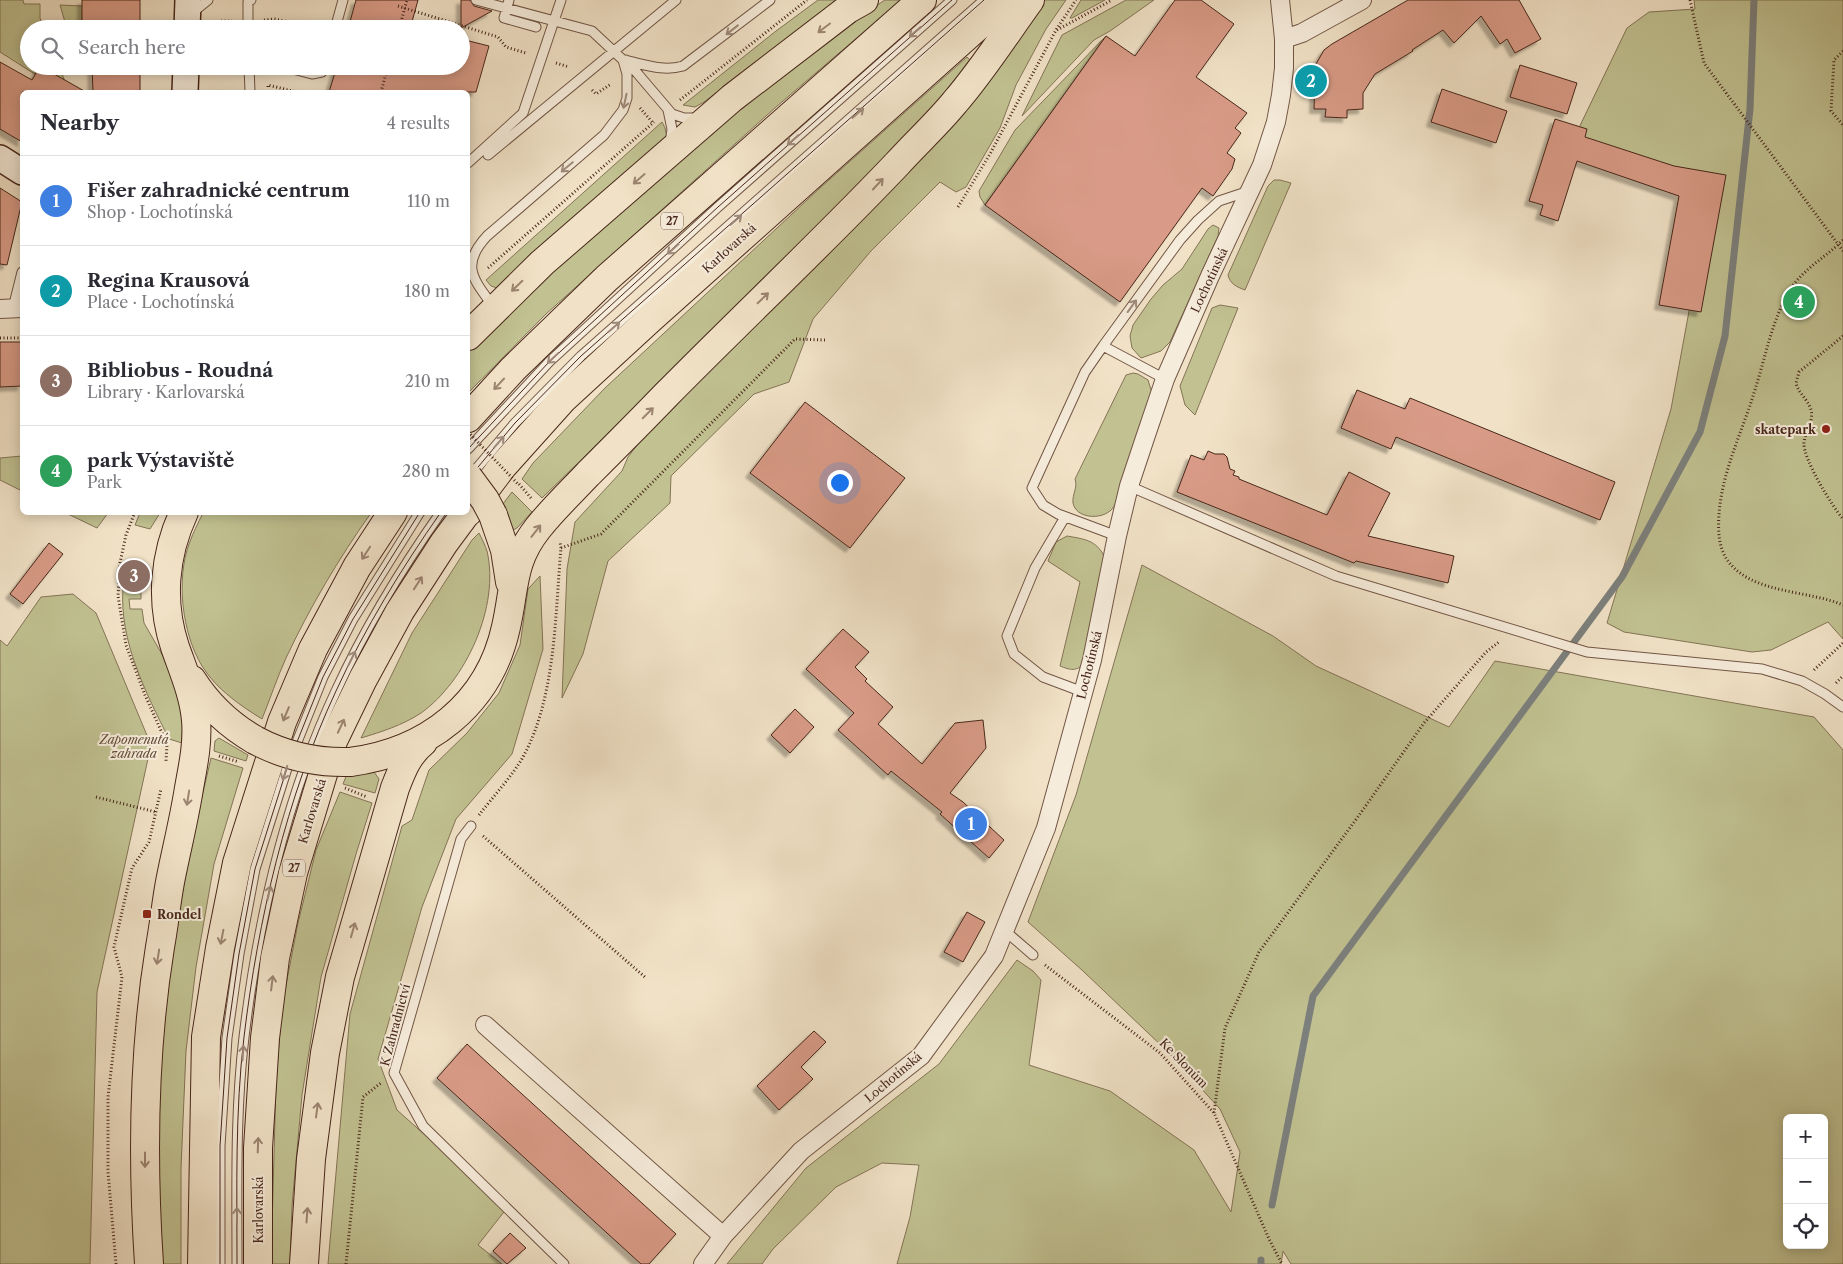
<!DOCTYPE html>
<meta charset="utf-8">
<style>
:root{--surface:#fff;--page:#f2f2f3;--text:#2b2b33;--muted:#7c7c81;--line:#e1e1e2;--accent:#8f2418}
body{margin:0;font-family:"Libre Caslon Text",serif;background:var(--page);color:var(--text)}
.controls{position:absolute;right:15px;bottom:15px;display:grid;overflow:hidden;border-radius:8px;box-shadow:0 2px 12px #0003}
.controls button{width:45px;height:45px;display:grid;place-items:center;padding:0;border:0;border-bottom:1px solid var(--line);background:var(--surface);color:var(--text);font:25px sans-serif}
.you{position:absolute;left:839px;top:482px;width:18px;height:18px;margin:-12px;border:4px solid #fff;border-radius:50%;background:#1a73e8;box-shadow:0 0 0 8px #1a73e833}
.badge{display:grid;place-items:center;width:32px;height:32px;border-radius:50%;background:var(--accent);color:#fff;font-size:16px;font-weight:700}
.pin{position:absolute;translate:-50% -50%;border:2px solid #fff;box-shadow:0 1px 5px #0006}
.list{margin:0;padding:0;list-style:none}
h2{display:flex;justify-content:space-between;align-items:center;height:65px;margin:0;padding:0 20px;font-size:21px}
h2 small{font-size:16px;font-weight:400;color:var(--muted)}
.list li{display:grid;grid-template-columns:32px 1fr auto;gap:15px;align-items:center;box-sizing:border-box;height:90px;padding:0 20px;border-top:1px solid var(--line)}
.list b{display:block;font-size:19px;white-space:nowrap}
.list p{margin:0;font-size:16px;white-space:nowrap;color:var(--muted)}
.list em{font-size:16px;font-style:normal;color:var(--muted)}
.icon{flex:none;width:28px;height:28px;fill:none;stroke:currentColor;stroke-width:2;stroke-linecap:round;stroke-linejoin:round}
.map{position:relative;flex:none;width:1843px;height:1264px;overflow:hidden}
.search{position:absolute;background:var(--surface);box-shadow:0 2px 12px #0003;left:20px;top:20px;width:450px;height:55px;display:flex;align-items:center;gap:12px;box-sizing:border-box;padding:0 18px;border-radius:28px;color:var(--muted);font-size:19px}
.panel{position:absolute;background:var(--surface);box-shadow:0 2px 12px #0003;left:20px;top:90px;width:450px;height:425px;border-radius:8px}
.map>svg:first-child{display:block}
</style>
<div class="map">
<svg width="1843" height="1264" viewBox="0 0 1843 1264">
<defs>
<filter id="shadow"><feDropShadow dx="-4.5" dy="4.5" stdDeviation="1" flood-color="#0004"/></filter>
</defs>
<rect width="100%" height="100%" fill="#f1e2c7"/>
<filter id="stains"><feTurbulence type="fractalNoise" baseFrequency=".004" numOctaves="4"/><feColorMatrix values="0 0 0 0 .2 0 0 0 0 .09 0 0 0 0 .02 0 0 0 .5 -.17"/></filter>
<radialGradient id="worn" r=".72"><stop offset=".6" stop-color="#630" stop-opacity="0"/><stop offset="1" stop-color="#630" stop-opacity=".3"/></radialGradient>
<path fill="#c1c191" stroke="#847456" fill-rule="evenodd" d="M0,0H23L24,4H40V18L44,29H29V66H59L69,92H61L65,86L41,78L0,52Z
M818,0H839L704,102L695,107L683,105L776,31Z
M885,0H901L776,107L546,314L468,393V348L676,158L847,25Z
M1044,0H1066L1046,29L1016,85L1000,128L966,187L956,192L940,182L871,251L813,319L789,382L754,394L671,476L670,503L608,561L583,654L562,698L567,569L575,522L622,471L628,457L641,440Z
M1081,0H1105L1072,18H1070Z
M1126,0H1154L1110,31L1094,40L1022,116L1062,35Z
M1694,0H1843V639L1828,622L1771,650L1752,652L1624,632L1607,623L1671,409L1713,181L1575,136L1627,28L1649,12L1695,9Z
M60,5L82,6V29H67Z
M1106,36L985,205L980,197L979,191L1015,130Z
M967,57L971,61L943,99L788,258L542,498L522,479L533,463L605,388L820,188Z
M662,122L665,128L667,137L497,288L491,286L486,280Z
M1274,180H1280L1291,183L1245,290C1237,287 1230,284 1228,275L1268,186Z
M1213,225L1219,228L1218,236L1170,342L1161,351L1141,358L1132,348L1130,336L1133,325L1151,299L1163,285L1182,269L1208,229Z
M1220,305L1238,308L1195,415L1185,405L1180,386L1212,308Z
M1133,373L1138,374L1148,380L1152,393L1117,501C1115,504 1113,509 1110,511C1099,520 1076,518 1073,503C1072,494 1078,488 1075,479L1126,375Z
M22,456V491L0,480V458Z
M512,492L532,512L517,528L513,530L510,528L499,509Z
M66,513H108L97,528Z
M140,513V512L160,513L150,529L135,525Z
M203,513H371C339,558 310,607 286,658C277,678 270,699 262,719C241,706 216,689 202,666C182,633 176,580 189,544C193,533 198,523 203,513Z
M479,533C482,539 485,545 487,551C500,606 466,681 421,713C403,725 381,732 361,738L412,633L472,540Z
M1067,536C1084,539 1096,540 1104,556L1084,663C1077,672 1070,670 1060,666L1080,582L1048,561L1056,542Z
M1142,565L1273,636L1316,666L1449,727L1495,661L1814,717L1843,750V1264H1291L1283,1251L1281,1264H897L910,1217L919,1165L882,1163L836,1187L773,1249L762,1264H727L806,1168L939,1064L1017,960L1033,971L1041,980L1029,1065L1110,1091L1194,1150L1231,1212L1240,1152L1220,1109L1166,1050L1083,971L1028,922L1076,795ZM1787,1118H1824V1245H1787Z
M141,576V599H129L130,609H142L144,623L163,656L174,682L183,711L182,743L169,739C146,693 119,641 123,588Z
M540,576L543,649L512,754L456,819L422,907L378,1059L397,1110L507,1208L478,1245L502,1264H328L350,1014L402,826L412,820L429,770L467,733L499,693L520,645L528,589Z
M73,594L96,613L151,745L97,992L90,1264H0V640L7,646L41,597Z
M219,738L248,755L246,761L214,751L215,741Z
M211,758L243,768L214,864L196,967L186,1051L181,1168V1264H161L155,1186L163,1019L177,921L193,836Z
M374,772L379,779L375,793L343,784L347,774Z
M340,792L372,803L356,854L321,977L302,1095L292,1206L290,1264H271L276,1082L282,1006L298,923L316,850Z"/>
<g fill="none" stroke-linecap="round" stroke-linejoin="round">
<path stroke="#7c807d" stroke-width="7" d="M1272,1205L1313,996L1622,577L1700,432L1725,336L1750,109L1754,0
M1261,1264V1260"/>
</g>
<path fill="#d99b87" stroke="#48271a" filter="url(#shadow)" d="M82,0H140V29H82Z
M356,0H418L410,29H348Z
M461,0H470L474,6L492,11L461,28Z
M1175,0H1201L1234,24L1196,77L1247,113L1235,128L1241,133L1227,153L1235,159L1232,169L1213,196L1202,188L1120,302L985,205L1106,36L1135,56Z
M1408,0H1519L1541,39L1515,53L1507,39L1500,44L1481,16L1454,43L1443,30L1412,50L1413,51L1375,74L1363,93V109L1347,110V118L1325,117L1326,109H1314L1315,73L1316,64L1324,50L1332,44Z
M461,39L489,46L476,92H329L337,66H461Z
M0,62L32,80L40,66L86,92H22V142L0,129Z
M1520,65L1577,83L1567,114L1510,97Z
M92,66H140V92H93Z
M1442,89L1507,111L1496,143L1431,122Z
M1555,119L1587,129L1585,137L1674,166L1726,175L1701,312L1659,305L1679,196L1577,161L1558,221L1540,215L1543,205L1529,201Z
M0,188L22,202L7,265L0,264Z
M0,342H22V386L0,387Z
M1357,390L1405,409L1410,398L1615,482L1600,520L1396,437L1391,449L1341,428Z
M805,402L905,478L850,548L750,473Z
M1208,451L1215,454H1224L1227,457L1230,469L1235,471L1233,475L1239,477V479L1327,515L1349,472L1390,493L1368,536L1454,556L1448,583L1356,561L1354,563L1177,492L1191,455L1204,460Z
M49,543L63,554L23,604L10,594Z
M843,629L869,652L855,667L867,679L865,681L893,707L878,724L922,764L955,723L983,720L986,748L950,793L963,802L1004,840L989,858L940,814L942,812L891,771L888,775L838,730L854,713L806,669Z
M795,709L814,727L790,753L771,735Z
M967,912L985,922L963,962L944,952Z
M814,1031L826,1042L801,1067L813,1079L779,1110L757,1086Z
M467,1044L676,1234L649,1264H641L437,1078Z
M510,1233L526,1248L507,1264L493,1251Z"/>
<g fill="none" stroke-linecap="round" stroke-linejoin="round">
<g stroke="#725645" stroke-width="11">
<path id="lane" d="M476,0L592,31L623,60L627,74V98L623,110L604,135L487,236C460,265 473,279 493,306
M509,0L504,18L536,27
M192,13L208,0
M248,29V2L251,0
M335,29L343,0
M623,60C644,64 662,72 683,66L770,0
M626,60L672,114L684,118H697
M249,66L250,92
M281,66L312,74L322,72L325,66
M668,110L672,129L670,144
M488,155L676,0
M468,163L523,113L561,0
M13,308L22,272
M1103,346L1180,240L1198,220L1219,201L1249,191
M468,449L549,362L718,207L952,0
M471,475L515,423L581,356L984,0
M1129,486L1336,576L1587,652L1762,669L1802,681L1825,694L1843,707
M1065,517L1035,568L1007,636L1014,654L1043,677L1083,692
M1117,536L1058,514L1043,505L1032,488L1085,372L1103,346L1165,379
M471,826L461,839L394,1073L423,1126L564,1264
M1004,930L1033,955
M220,1264V1146L227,1038L239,954L255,869L289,762L323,677L353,619L420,512
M237,1264C237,1188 235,1112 244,1037C258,920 286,798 336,691C365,628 401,569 441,512"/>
</g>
<g stroke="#725645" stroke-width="20">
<path id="street" d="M1284,39L1302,33L1362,0
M0,309L22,308
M485,1025L723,1236
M703,1264L723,1236L801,1151L921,1056L994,956L1046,828L1092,660L1117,536L1129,486L1145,438L1165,379L1210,276L1262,165L1276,122L1281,95L1284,68V39L1280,0"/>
</g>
<g stroke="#48271a" stroke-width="28">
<path id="secondary" d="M187,29L188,0
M185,92L186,66
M0,158L22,172"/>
</g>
<g stroke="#48271a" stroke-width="30">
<path id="primary" d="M468,336L542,263L732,98L848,9L864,0
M468,418L513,369L607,278L922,0
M468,512L502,467L563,399L650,319L1007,0
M493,515L505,550L510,582
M192,680C208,705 229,725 255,740
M350,762C427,752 489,705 506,627C515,588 511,562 538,528C553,509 571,492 588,474C614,448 640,422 666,395C743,317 822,243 897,164C916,143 937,124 955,102C982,71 1006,33 1030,0
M149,1264C142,1158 143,1052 160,947C164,925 166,904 170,882C176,851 184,820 189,788C193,766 198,743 196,720C194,695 183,670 175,647C160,602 164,555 184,512
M202,1264L206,1037L220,948L237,863L282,722L313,649L357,567L393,512
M258,1264V1148L265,1038L275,958L293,873L333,741L363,679L400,611L444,543L467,512
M304,1264L311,1159L325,1053L340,977L395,788C402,770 408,754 423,742"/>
</g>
<path stroke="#48271a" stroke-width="3" stroke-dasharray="1 2.5" stroke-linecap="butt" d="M1690,0L1704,63L1843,251
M398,6L498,37L506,47L526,53
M264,20L274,19L320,28
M221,21H232
M399,29L407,0
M1057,30L1112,0
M1843,51L1834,60L1831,111L1843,125
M556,63L569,67
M268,87V85L296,92
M592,90L596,94L611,84
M381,92L388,66
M680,100L807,0
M640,108L653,123
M958,207L990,154L1056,30L1076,0
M1843,240C1825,258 1801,270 1788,293C1771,324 1765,359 1754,393C1742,432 1722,472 1719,514C1718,530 1718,547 1728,561C1752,594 1808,590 1843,605
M488,268L654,122
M1843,336L1799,372L1796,383C1798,393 1808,399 1811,410C1814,422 1805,431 1804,443C1803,459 1832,506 1843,519
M0,338H22
M519,484L531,498
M135,512L126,535L120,563L118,596L126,645L145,695L167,744L166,761
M561,548L601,534L795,339L825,340
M1814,670L1843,643
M1836,683L1843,676
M219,756L239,762
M345,788L367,797
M96,797L156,812
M479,815C492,798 513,775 523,757C556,697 555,615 561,548L560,542
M483,836L646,978
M1045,965L1160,1053L1214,1113L1269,1239L1282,1264
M1214,1113L1225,1028L1259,952L1360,814L1424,723L1486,652L1499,642
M116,1264L108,1172V1097L122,977L114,947L132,868L149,842L161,789
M346,1264L363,1097L381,1083"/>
<use href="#lane" stroke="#f6ecdb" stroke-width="9"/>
<use href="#street" stroke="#f6ecdb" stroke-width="18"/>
<use href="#secondary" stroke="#f6ecdb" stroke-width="25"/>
<use href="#primary" stroke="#f1e2c7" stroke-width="28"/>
<path stroke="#48271a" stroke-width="1" d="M468,449L549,362L718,207L952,0
M468,479L515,423L581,356L984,0
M220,1264V1146L227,1038L239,954L255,869L289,762L323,677L353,619L420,512
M237,1264C237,1188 235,1112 244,1037C258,920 286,798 336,691C365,628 401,569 441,512"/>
<g stroke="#48271a" stroke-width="30" stroke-linecap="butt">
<path id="primary-bridge" d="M468,477L485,500L493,515
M255,740C285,756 315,763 350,762"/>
</g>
<path stroke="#48271a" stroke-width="3" stroke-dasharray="1 2.5" stroke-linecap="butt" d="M468,432L518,484"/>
<use href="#primary-bridge" stroke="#f1e2c7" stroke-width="28"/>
</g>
<defs><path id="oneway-shaft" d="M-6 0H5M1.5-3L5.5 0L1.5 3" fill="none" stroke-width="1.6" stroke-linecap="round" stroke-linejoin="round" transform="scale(1.25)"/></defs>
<g stroke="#9c8470">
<use href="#oneway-shaft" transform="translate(824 28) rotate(143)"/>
<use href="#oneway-shaft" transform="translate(639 179) rotate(139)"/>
<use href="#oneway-shaft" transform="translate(878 184) rotate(-47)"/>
<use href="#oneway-shaft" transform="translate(517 286) rotate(136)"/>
<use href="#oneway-shaft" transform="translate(763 298) rotate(-44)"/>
<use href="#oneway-shaft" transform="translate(499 384) rotate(133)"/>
<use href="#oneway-shaft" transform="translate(648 413) rotate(-45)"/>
<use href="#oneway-shaft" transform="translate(536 531) rotate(-52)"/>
<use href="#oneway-shaft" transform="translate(366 553) rotate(123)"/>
<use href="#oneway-shaft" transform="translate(418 583) rotate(-57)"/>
<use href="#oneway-shaft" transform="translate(286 714) rotate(113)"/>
<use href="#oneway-shaft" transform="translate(341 726) rotate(-65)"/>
<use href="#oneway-shaft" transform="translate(188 798) rotate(99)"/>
<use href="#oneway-shaft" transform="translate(353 930) rotate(-74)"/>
<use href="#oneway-shaft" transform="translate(222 937) rotate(101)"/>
<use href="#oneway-shaft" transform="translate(158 957) rotate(99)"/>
<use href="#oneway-shaft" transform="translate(272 983) rotate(-83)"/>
<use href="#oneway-shaft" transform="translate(317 1110) rotate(-82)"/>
<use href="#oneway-shaft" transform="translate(258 1145) rotate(-88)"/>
<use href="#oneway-shaft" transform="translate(145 1160) rotate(90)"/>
<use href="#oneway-shaft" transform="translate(307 1215) rotate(-86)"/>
</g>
<g stroke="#9f8a7a">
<use href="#oneway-shaft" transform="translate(732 30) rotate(142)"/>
<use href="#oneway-shaft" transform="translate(915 32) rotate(139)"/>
<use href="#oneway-shaft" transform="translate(625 101) rotate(102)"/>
<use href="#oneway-shaft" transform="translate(858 113) rotate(-41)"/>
<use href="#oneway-shaft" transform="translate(793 140) rotate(138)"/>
<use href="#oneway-shaft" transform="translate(567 167) rotate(140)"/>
<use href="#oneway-shaft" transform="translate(736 220) rotate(-41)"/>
<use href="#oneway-shaft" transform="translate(673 249) rotate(138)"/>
<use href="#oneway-shaft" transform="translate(1132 306) rotate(-54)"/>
<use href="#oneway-shaft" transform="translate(614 327) rotate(-41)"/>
<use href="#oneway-shaft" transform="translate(553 358) rotate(137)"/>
<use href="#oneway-shaft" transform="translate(499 442) rotate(-49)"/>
<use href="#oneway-shaft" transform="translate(352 658) rotate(-64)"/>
<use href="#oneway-shaft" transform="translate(285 773) rotate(108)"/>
<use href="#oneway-shaft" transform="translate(269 893) rotate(-77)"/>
<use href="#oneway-shaft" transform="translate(243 1053) rotate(-86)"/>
<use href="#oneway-shaft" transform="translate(237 1215) rotate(-90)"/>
</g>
<g fill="#8f2418" stroke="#f6ecdb" stroke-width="2">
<circle cx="1826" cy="429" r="5"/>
<rect x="142" y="909" width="10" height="10" rx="2.5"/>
</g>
<g text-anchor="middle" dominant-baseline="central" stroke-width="4" stroke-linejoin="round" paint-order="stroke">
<g fill="#f6ecdb" stroke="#7c6254" stroke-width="1">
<rect x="661" y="212.5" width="22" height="17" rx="4"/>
<rect x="283" y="859.5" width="22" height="17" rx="4"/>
</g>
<g font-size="11" font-weight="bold" fill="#48271a">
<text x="672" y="221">27</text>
<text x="294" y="868">27</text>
</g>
<g font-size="12" fill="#48271a" stroke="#f6ecdb">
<text transform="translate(729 248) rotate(-42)">Karlovarská</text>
<text transform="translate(1209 280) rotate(-65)">Lochotínská</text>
<text transform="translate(1089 665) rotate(-76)">Lochotínská</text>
<text transform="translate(312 811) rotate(-73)">Karlovarská</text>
<text transform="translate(395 1025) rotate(-75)">K Zahradnictví</text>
<text transform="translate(1184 1063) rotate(46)">Ke Slonům</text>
<text transform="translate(893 1077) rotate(-40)">Lochotínská</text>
<text transform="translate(258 1210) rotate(-90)">Karlovarská</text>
</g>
<g font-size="12" font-weight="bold" fill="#48271a" stroke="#f6ecdb" text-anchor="end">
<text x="1816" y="429">skatepark</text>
<text x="157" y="914" text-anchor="start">Rondel</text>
</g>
<g font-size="12" font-style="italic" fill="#664e38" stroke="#f6ecdb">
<text x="134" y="739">Zapomenutá<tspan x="134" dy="14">zahrada</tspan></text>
</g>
</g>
<rect width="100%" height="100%" filter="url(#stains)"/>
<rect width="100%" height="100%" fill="url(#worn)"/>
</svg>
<div class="controls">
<button>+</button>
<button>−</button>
<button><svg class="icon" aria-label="locate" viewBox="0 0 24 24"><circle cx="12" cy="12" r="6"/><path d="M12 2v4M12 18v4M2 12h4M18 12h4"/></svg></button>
</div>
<div class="you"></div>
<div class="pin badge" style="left:971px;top:824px;background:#3f7fe0">1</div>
<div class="pin badge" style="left:1311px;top:81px;background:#0f9aa8">2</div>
<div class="pin badge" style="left:134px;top:576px;background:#8d6e63">3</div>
<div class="pin badge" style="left:1799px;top:302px;background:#2e9e5b">4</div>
<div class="search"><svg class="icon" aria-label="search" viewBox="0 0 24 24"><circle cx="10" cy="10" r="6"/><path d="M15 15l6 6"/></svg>Search here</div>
<section class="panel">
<h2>Nearby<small>4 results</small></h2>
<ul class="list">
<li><span class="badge" style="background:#3f7fe0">1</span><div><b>Fišer zahradnické centrum</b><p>Shop · Lochotínská</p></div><em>110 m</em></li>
<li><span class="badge" style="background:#0f9aa8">2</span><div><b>Regina Krausová</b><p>Place · Lochotínská</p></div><em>180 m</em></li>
<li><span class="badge" style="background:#8d6e63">3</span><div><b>Bibliobus - Roudná</b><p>Library · Karlovarská</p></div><em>210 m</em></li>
<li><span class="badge" style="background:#2e9e5b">4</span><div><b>park Výstaviště</b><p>Park</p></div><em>280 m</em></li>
</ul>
</section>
</div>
